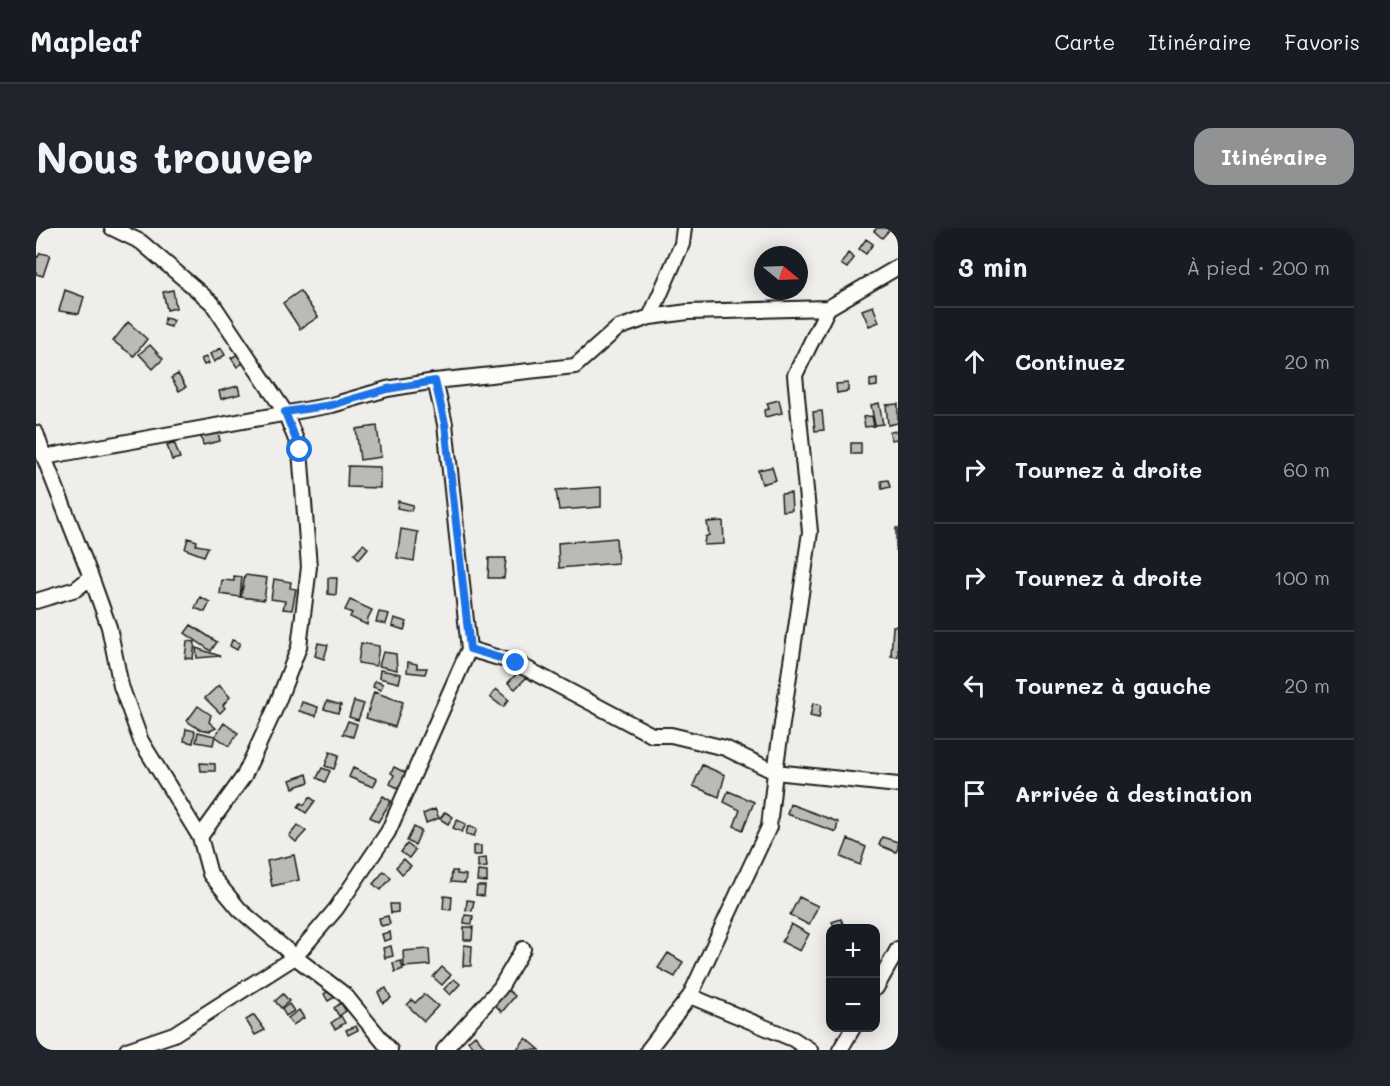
<!DOCTYPE html>
<html lang="fr">
<meta charset="utf-8">
<style>
:root{--surface:#171b24;--page:#20242c;--text:#f1f3f6;--muted:#9ea1a6;--line:#363941;--accent:#919294}
body{margin:0;font-family:Mali,sans-serif;background:var(--page);color:var(--text)}
.controls{position:absolute;right:18px;bottom:18px;display:grid;overflow:hidden;border-radius:12px;box-shadow:0 3px 15px #0003}
.controls button{width:54px;height:54px;display:grid;place-items:center;padding:0;border:0;border-bottom:2px solid var(--line);background:var(--surface);color:var(--text);font:30px sans-serif}
.compass{position:absolute;left:718px;top:18px;width:54px;height:54px;border-radius:50%;background:var(--surface);box-shadow:0 3px 15px #0003;rotate:109deg}
.stop{position:absolute;width:18px;height:18px;margin:-14px;border:4px solid #1a73e8;border-radius:50%;background:#fff}
.stop.end{background:#1a73e8;border-color:#fff;box-shadow:0 2px 6px #0008}
.list{margin:0;padding:0;list-style:none}
h2{display:flex;justify-content:space-between;align-items:center;height:78px;margin:0;padding:0 24px;font-size:26px}
h2 small{font-size:20px;font-weight:400;color:var(--muted)}
.list li{display:grid;grid-template-columns:39px 1fr auto;gap:18px;align-items:center;box-sizing:border-box;height:108px;padding:0 24px;border-top:2px solid var(--line)}
.list b{display:block;font-size:22px;white-space:nowrap}
.list em{font-size:20px;font-style:normal;color:var(--muted)}
.icon{flex:none;width:33px;height:33px;fill:none;stroke:currentColor;stroke-width:2;stroke-linecap:round;stroke-linejoin:round}
.map{position:relative;flex:none;width:862px;height:822px;overflow:hidden;border-radius:18px}
header{display:flex;align-items:center;gap:36px;box-sizing:border-box;height:84px;padding:0 30px;background:var(--surface);border-bottom:2px solid var(--line)}
header strong{font-size:28px}
nav{display:flex;gap:33px;margin-inline-start:auto;font-size:21px}
.intro{display:flex;align-items:center;justify-content:space-between;box-sizing:border-box;height:144px;padding:0 36px}
h1{margin:0;font-size:42px}
.button{padding:15px 27px;border-radius:18px;background:var(--accent);color:#fff;font-size:21px;font-weight:700}
main{display:flex;gap:36px;padding:0 36px}
aside{flex:1;background:var(--surface);border-radius:18px;box-shadow:0 3px 15px #0003}
.map>svg:first-child{display:block}
</style>
<header>
<strong>Mapleaf</strong>
<nav><a>Carte</a><a>Itinéraire</a><a>Favoris</a></nav>
</header>
<div class="intro"><h1>Nous trouver</h1><a class="button">Itinéraire</a></div>
<main>
<div class="map">
<svg width="862" height="822" viewBox="0 0 862 822">
<rect width="100%" height="100%" fill="#f0eeea"/>
<filter id="ink" filterUnits="userSpaceOnUse"><feTurbulence type="fractalNoise" baseFrequency=".0167" numOctaves="2"/><feDisplacementMap in="SourceGraphic" scale="12" xChannelSelector="R" yChannelSelector="G"/><feConvolveMatrix kernelMatrix="1 2 1 2 8 2 1 2 1" color-interpolation-filters="sRGB"/></filter>
<g filter="url(#ink)">
<path fill="#bbbab6" stroke="#1c1c1c" stroke-width="1.5" d="M841,0H855L846,10L838,3Z
M830,11L837,16L830,26L823,21Z
M4,25L14,27L7,48L0,46V28L2,29Z
M812,25L818,30L811,40L805,36Z
M29,62L48,69L43,86L23,83Z
M137,62L140,80L131,82L127,64Z
M264,63L282,89L264,101L247,75Z
M837,78L843,94L833,98L826,82Z
M129,90L137,92L135,99L128,97Z
M92,94L111,111L98,128L77,113Z
M114,117L127,131L117,141L103,126Z
M185,120L189,127L178,134L174,126Z
M202,126L207,135L201,139L195,130Z
M170,129L173,135L168,137L165,131Z
M142,146L150,159L143,163L135,150Z
M841,151V158L834,159V152Z
M812,155V163L801,165L800,156Z
M202,158L204,166L185,171L183,163Z
M743,172L746,185L729,189L728,182L733,181L731,175Z
M843,175L847,196L839,197L835,177Z
M862,176V195L852,197L850,177Z
M786,183L788,202L779,203L777,184Z
M836,188L838,198L829,199L827,189Z
M341,198L345,229L324,232L320,201Z
M862,203V211L855,212L854,204Z
M182,204L184,213L167,217L165,208Z
M138,214L144,230L136,232L131,217Z
M815,215H825V226H815Z
M312,238L344,239V260L311,259Z
M736,239L740,252L726,256L722,242Z
M852,252L854,259L846,261L845,253Z
M565,259V279L523,282L520,262Z
M755,265L756,282L746,283L745,266Z
M362,273L377,277L375,283L361,280Z
M687,293L688,316L668,317L669,309L673,307L671,294Z
M860,300H862V322H860Z
M365,301L382,304L378,333L361,330Z
M152,310L161,313L160,317L172,319L168,328L149,321Z
M580,310L582,335L523,340L522,315Z
M327,316L332,320L323,331L318,326Z
M453,330H470L468,350H452Z
M209,347L231,350L228,372L205,369Z
M198,348L206,349L204,369L184,366L186,352L198,353Z
M292,350H301L300,367L292,366Z
M238,351L255,354L254,360L260,361L256,382L247,381L249,373L235,371Z
M164,369L174,374L169,384L159,380Z
M314,372L336,382L332,390L331,397L314,389L316,385L309,382Z
M343,384L353,386L350,396L340,394Z
M358,390L371,394L368,402L356,398Z
M155,397L181,414L175,423L149,405Z
M857,398H862V429L855,428Z
M196,412L204,415L201,422L194,418Z
M151,413L159,414L157,431L149,430Z
M282,415L292,417L288,431L279,428Z
M325,415L343,418L340,438L322,435Z
M160,420L184,428L161,430Z
M347,424L360,426L361,442L343,438Z
M372,434L381,436V440H391L389,446L371,444Z
M344,442L365,446L363,455L343,450Z
M483,443L490,450L479,461L472,455Z
M339,453L347,456L345,462L337,459Z
M183,457L194,469L187,477L189,480L184,485L169,470Z
M460,461L473,472L467,479L454,469Z
M338,464L367,474L359,499L330,490Z
M291,473L305,477L302,485L288,481Z
M318,473L328,476L322,492L313,489Z
M266,474L282,479L280,488L263,483Z
M777,475L785,477L783,490L774,488Z
M162,478L175,487L173,494L180,500L174,503L163,501L151,493Z
M312,493L321,496L317,509L307,506Z
M188,495L202,505L193,518L179,508Z
M150,501L159,503L157,515L148,513Z
M162,504L179,508L177,517L160,514Z
M294,524L303,527L298,541L289,538Z
M164,535L179,536V543H165Z
M666,537L689,547L683,569L657,558Z
M358,539L370,545L362,560L354,556L358,547L355,545Z
M286,540L294,543L289,554L281,550Z
M317,540L341,551L337,559L313,549Z
M271,546L273,554L257,560L254,552Z
M692,563L718,574L707,602L698,598L704,582L688,574Z
M347,568L355,573L342,594L334,589Z
M274,569L279,573L270,585L262,579L265,575L268,577Z
M754,576L802,594L800,604L751,586Z
M399,581L403,590L390,595L387,586Z
M409,584L417,589L412,596L404,591Z
M421,592L430,596L426,604L417,600Z
M262,597L270,603L260,614L253,608Z
M432,598L441,601L438,608L430,606Z
M378,599L385,603L379,617L371,613Z
M846,609L862,614V620L860,624L843,617Z
M812,611L830,619L824,637L805,629Z
M371,616L379,622L373,630L365,624Z
M437,618H445V627H437Z
M258,627L263,652L236,658L231,633Z
M450,630L451,639L442,640V631Z
M368,631L375,638L366,646L360,639Z
M348,643L355,650L345,662L337,656Z
M416,643H421V646L430,647L429,655L415,654Z
M442,643L451,644V654L441,653Z
M441,658H449L448,668L440,667Z
M408,668L416,669L415,682L407,681Z
M763,669L782,678L773,697L754,687Z
M431,672L438,673L436,683L430,682Z
M354,676H362V684L355,685Z
M429,687L437,688L436,696L428,695Z
M352,688L354,696L345,698L343,690Z
M805,691L809,700H799L796,694Z
M755,696L773,706L764,723L746,714Z
M428,699H437L436,712H428Z
M354,704L355,711L348,713L346,706Z
M428,717L436,718L435,738H427Z
M355,718L357,728L349,730L347,720Z
M393,721L394,737L368,739L367,723Z
M632,725L647,734L639,749L622,740Z
M365,733L367,741L359,744L357,735Z
M406,739L415,747L406,757L397,749Z
M418,751L424,756L414,767L408,761Z
M350,760L355,770L347,775L342,764Z
M294,762L299,769L292,773L288,766Z
M472,762L479,768L466,784L459,777Z
M247,766L253,773L245,780L239,773Z
M388,766L402,778L388,793L371,777L376,772L379,775Z
M305,775L310,783L303,788L298,780Z
M253,776L258,783L250,788L246,781Z
M263,782L268,790L257,797L252,790Z
M218,787L229,802L219,807L210,792Z
M305,788L309,795L299,801L295,795Z
M320,798L322,802L312,807L310,802Z
M439,807L449,819L445,822H439L432,813Z
M490,810L504,822H480Z"/>
<g fill="none" stroke-linecap="round" stroke-linejoin="round">
<g stroke="#1c1c1c" stroke-width="18">
<path id="street" d="M76,0L105,14L176,75L249,184L264,222L273,339L263,419L239,481L208,548L164,609
M614,89L646,16L648,0
M0,205L8,229L55,349L73,399L85,458L105,513L164,609L174,646L204,682L259,729L309,767L354,822
M8,229L296,177L351,161L399,153L539,138L582,100L614,89L652,84L792,80L862,39
M0,373L40,361L55,349
M433,421L480,435L616,507H635L689,520L739,544L862,557
M840,760L862,721
M654,768L757,811L774,822
M91,822L138,806L259,729L300,681L352,604L433,421L409,196L399,153
M408,822L464,760L487,721
M612,822L654,768L733,599L739,544L774,304L759,147L792,80
M804,822L817,800"/>
</g>
<use href="#street" stroke="#fdfcf7" stroke-width="14"/>
</g>
</g>
<g fill="none" stroke-linecap="round" stroke-linejoin="round" filter="url(#ink)">
<path stroke="#1a73e8" stroke-width="8" d="M264,222L249,184L296,177L351,161L399,153L409,196L434,421L480,435"/>
</g>
</svg>
<div class="controls">
<button>+</button>
<button>−</button>
</div>
<svg class="compass" viewBox="-18 -18 36 36"><path d="M0-13l5 13h-10z" fill="#e53935"/><path d="M0 13l5-13h-10z" fill="#9ea1a6"/></svg>
<div class="stop" style="left:264px;top:222px"></div>
<div class="stop end" style="left:480px;top:435px"></div>
</div>
<aside>
<h2>3 min<small>À pied · 200 m</small></h2>
<ul class="list">
<li><svg class="icon" aria-label="ahead" viewBox="0 0 24 24"><path d="M12 20V5M6 11l6-6 6 6"/></svg><div><b>Continuez</b></div><em>20 m</em></li>
<li><svg class="icon" aria-label="right" viewBox="0 0 24 24"><path d="M7 20v-9h11M14 6l5 5-5 5"/></svg><div><b>Tournez à droite</b></div><em>60 m</em></li>
<li><svg class="icon" aria-label="right" viewBox="0 0 24 24"><path d="M7 20v-9h11M14 6l5 5-5 5"/></svg><div><b>Tournez à droite</b></div><em>100 m</em></li>
<li><svg class="icon" aria-label="left" viewBox="0 0 24 24"><path d="M17 20v-9H6M10 6l-5 5 5 5"/></svg><div><b>Tournez à gauche</b></div><em>20 m</em></li>
<li><svg class="icon" aria-label="arrive" viewBox="0 0 24 24"><path d="M6 21V4h12l-3 4 3 4H6"/></svg><div><b>Arrivée à destination</b></div></li>
</ul>
</aside>
</main>
